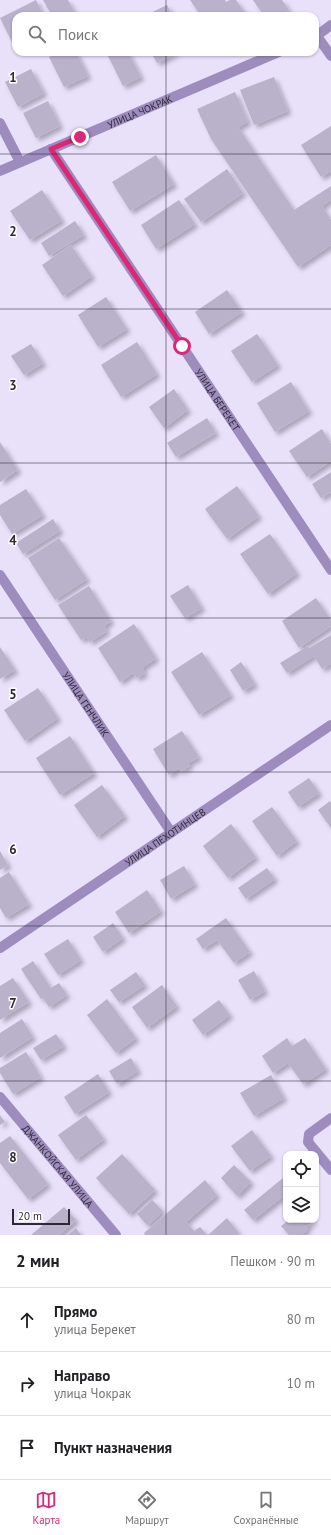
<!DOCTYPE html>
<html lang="ru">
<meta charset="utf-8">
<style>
:root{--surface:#fff;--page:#f6f6f6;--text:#202124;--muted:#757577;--line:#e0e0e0;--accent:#db2777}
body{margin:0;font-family:"PT Sans",sans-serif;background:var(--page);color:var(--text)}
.controls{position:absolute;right:12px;bottom:12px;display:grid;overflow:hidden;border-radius:8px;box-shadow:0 1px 3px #0004}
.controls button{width:36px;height:36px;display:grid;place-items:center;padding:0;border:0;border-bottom:1px solid var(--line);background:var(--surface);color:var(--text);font:20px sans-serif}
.scale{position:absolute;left:12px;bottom:10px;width:58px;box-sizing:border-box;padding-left:4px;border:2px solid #2d2933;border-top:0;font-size:11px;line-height:14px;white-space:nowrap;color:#2d2933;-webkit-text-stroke:3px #fff;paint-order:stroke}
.stop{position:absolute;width:12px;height:12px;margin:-9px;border:3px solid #db2777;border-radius:50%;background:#fff}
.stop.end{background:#db2777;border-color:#fff;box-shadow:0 1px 4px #0008}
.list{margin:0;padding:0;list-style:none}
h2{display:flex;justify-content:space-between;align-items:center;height:52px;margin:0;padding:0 16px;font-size:17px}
h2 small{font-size:13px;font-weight:400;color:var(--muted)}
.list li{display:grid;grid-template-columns:26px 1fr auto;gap:12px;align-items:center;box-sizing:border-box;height:64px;padding:0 16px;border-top:1px solid var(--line)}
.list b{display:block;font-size:15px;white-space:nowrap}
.list p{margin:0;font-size:13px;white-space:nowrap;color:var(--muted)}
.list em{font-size:13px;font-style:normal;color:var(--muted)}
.icon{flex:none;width:22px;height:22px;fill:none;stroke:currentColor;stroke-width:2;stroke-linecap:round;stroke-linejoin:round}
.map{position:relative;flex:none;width:331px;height:1235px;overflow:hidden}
.search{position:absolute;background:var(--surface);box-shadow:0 1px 3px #0004;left:12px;right:12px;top:12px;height:44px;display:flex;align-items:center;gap:10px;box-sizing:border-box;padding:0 14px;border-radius:12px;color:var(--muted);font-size:15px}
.sheet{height:244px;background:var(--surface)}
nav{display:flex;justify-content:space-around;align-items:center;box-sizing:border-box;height:56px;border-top:1px solid var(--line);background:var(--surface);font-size:11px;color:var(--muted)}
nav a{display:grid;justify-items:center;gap:2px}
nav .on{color:var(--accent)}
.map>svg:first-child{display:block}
</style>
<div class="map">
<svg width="331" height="1235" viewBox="0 0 331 1235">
<defs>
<filter id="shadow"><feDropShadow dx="3.5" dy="3.5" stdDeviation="2" flood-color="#0004"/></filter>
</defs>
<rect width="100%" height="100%" fill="#e9e0fa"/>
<path fill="#bab1ca" filter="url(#shadow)" d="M36,0L44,16H16V40L12,42L0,18Z
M43,0H68L76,15L74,16H52Z
M190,0H225L226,2L230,0H236L247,16H201Z
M253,0H282L289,10L281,16H264Z
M167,5L173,16H144Z
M59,52H76L88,76L64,87L49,57Z
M106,52H128L141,77L123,86Z
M151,52H178L157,63Z
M31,69L44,93L18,107L5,82Z
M274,77L288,111L254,125L240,90Z
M235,92L248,122L238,127L294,210L331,186V200L322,206L331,220V245L298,267L211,139L197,109Z
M48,101L60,126L36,138L23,113Z
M331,126V171L321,177L301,145Z
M156,155L174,184L130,211L112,182Z
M227,169L243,193L201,222L184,199Z
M42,190L62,220L30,240L10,211Z
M179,200L195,224L156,249L141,225Z
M75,221L84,235L49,256L41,243Z
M71,245L92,276L63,296L42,265Z
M227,290L242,312L209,334L195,312Z
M106,297L127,329L98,347L78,315Z
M257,334L278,365L252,382L231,351Z
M137,342L157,374L121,397L101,365Z
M31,344L43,363L24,375L11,356Z
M291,382L309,411L275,432L257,403Z
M174,389L188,410L164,428L149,407Z
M207,418L216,433L176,457L167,443Z
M322,429L331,444V461L307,477L289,451Z
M0,442L18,470L0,482Z
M331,472V492L321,498L312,484Z
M237,486L259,516L227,539L205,509Z
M26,489L43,515L12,534L0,515V505Z
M53,519L60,531L23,554L16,543Z
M270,534L297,573L268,594L240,554Z
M59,538L87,579L55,600L28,558Z
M188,585L202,608L185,618L170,596Z
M89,586L111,621L104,626L107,631L90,642L87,637L81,640L58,605Z
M316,598L331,620V626L299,648L282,621Z
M134,624L156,658L142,668L145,673L137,678L133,673L120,682L98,648Z
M331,635V664L322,669L314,656L287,673L280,663L308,646L309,648Z
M0,647L15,670L0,679Z
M202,652L231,695L199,715L171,672Z
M241,662L255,684L243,691L230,670Z
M38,688L58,718L25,741L4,710Z
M182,731L199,757L188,763L190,766L181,771L179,768L169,775L153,749Z
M70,736L94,773L60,795L36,758Z
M309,778L319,793L298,807L288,792Z
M102,785L125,816L97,837L74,805Z
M330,801L331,803V828L318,810Z
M272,807L297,841L277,856L252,821Z
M231,824L256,857L228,878L203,846Z
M0,851L8,865L0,870Z
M184,866L195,884L171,899L160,880Z
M267,868L275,879L246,899L238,888Z
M9,872L29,904L6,918L0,908V878Z
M147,890L161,911L129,933L115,912Z
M226,918L250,952L234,963L217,940L203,949L196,939Z
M113,923L123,938L103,952L93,937Z
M68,939L81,960L58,975L44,954Z
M33,961L51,988L59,983L67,995L49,1007L43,998L41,999L21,969Z
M254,971L265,991L250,1000L238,980Z
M136,972L145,985L119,1002L110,990Z
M13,978L29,1002L0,1020V986Z
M162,985L177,1006L147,1028L132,1007Z
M107,999L136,1038L116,1053L87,1015Z
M219,1000L230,1015L203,1035L192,1020Z
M22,1019L33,1037L0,1058V1033Z
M56,1034L64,1046L41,1060L33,1048Z
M287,1038L292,1046L305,1038L326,1069L303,1084L288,1063L273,1073L262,1056Z
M26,1052L41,1077L13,1094L0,1073V1068Z
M131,1058L138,1071L117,1084L109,1071Z
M98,1074L109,1092L75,1114L64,1097Z
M271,1075L284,1098L254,1116L240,1093Z
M0,1115L5,1122L0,1125Z
M86,1115L104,1139L76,1160L58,1135Z
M252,1130L271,1156L250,1171L231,1146Z
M10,1136L48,1184L28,1199L0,1163V1143Z
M122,1154L155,1190L129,1214L96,1178Z
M234,1165L251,1182L237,1196L221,1178Z
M283,1178L286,1181V1194L253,1220L244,1210Z
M205,1180L217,1195L186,1222L194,1231L200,1227L207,1235H145L144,1233Z
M152,1200L163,1211L148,1226L137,1214Z
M64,1207L76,1220L59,1235H31Z
M227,1218L239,1233L237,1235H208Z
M289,1220H315L306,1227L308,1229L301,1235H289L281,1226Z
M76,1228L81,1235H68Z"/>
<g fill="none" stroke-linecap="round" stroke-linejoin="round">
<g stroke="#9f8cbe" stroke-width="10">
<path d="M317,36L331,56"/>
<path d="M315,37L331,25"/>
<path d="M0,123L20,162"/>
<path id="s1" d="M51,149L331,570"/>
<path id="s2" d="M0,171L279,52"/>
<path id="s3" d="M0,575L171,832"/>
<path id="s4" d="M0,948L331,725"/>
<path id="s5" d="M0,1097L116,1235"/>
<path d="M331,1118L309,1134L308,1142L331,1170"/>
</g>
</g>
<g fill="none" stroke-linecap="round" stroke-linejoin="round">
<path stroke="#db2777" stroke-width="5" d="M80,137L51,149L182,346"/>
</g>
<path fill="none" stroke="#2d2933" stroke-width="1" stroke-opacity="0.55" d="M166,0V16M166,52V1235M0,154H331M0,309H331M0,463H331M0,618H331M0,772H331M0,926H331M0,1081H331"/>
<g text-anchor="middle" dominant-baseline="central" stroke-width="3" stroke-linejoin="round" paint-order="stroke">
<g font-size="10" fill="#2d2933" stroke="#fff">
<text stroke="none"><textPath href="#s2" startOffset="152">УЛИЦА ЧОКРАК</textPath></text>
<text stroke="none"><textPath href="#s1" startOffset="301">УЛИЦА БЕРЕКЕТ</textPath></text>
<text stroke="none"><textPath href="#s3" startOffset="155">УЛИЦА ГЕНЧЛИК</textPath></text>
<text stroke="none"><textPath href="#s4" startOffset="199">УЛИЦА ПЕХОТИНЦЕВ</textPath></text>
<text stroke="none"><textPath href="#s5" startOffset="90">ДЖАНКОЙСКАЯ УЛИЦА</textPath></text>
</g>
</g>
<g font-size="13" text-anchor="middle" font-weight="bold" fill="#2d2933" stroke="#fff" stroke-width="3" stroke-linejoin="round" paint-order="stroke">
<text x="13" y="82">1</text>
<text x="13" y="236">2</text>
<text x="13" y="390">3</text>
<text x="13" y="545">4</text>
<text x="13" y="699">5</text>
<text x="13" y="854">6</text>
<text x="13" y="1008">7</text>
<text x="13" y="1162">8</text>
</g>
</svg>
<div class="controls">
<button><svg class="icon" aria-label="locate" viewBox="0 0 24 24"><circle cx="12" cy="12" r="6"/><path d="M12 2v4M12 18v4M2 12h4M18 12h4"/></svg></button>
<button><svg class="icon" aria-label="layers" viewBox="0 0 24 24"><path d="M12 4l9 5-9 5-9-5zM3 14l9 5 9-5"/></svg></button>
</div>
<div class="scale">20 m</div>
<div class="stop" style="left:182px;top:346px"></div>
<div class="stop end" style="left:80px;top:137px"></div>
<div class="search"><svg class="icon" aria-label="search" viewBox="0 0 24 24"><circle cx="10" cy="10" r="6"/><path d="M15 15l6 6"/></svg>Поиск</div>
</div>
<section class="sheet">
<h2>2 мин<small>Пешком · 90 m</small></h2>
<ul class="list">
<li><svg class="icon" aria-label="ahead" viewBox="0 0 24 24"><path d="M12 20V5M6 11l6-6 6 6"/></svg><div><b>Прямо</b><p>улица Берекет</p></div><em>80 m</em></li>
<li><svg class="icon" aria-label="right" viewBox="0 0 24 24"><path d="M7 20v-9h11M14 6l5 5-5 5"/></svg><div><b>Направо</b><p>улица Чокрак</p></div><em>10 m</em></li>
<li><svg class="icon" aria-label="arrive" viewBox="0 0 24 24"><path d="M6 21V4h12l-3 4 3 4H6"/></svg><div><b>Пункт назначения</b></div></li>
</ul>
</section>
<nav>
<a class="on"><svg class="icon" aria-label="map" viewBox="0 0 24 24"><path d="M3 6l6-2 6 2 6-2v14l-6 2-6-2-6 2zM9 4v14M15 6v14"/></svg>Карта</a>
<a><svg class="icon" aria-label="directions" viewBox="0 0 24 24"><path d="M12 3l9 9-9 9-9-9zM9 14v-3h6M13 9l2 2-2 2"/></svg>Маршрут</a>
<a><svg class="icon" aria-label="saved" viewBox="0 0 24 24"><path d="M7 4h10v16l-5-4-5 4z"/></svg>Сохранённые</a>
</nav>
